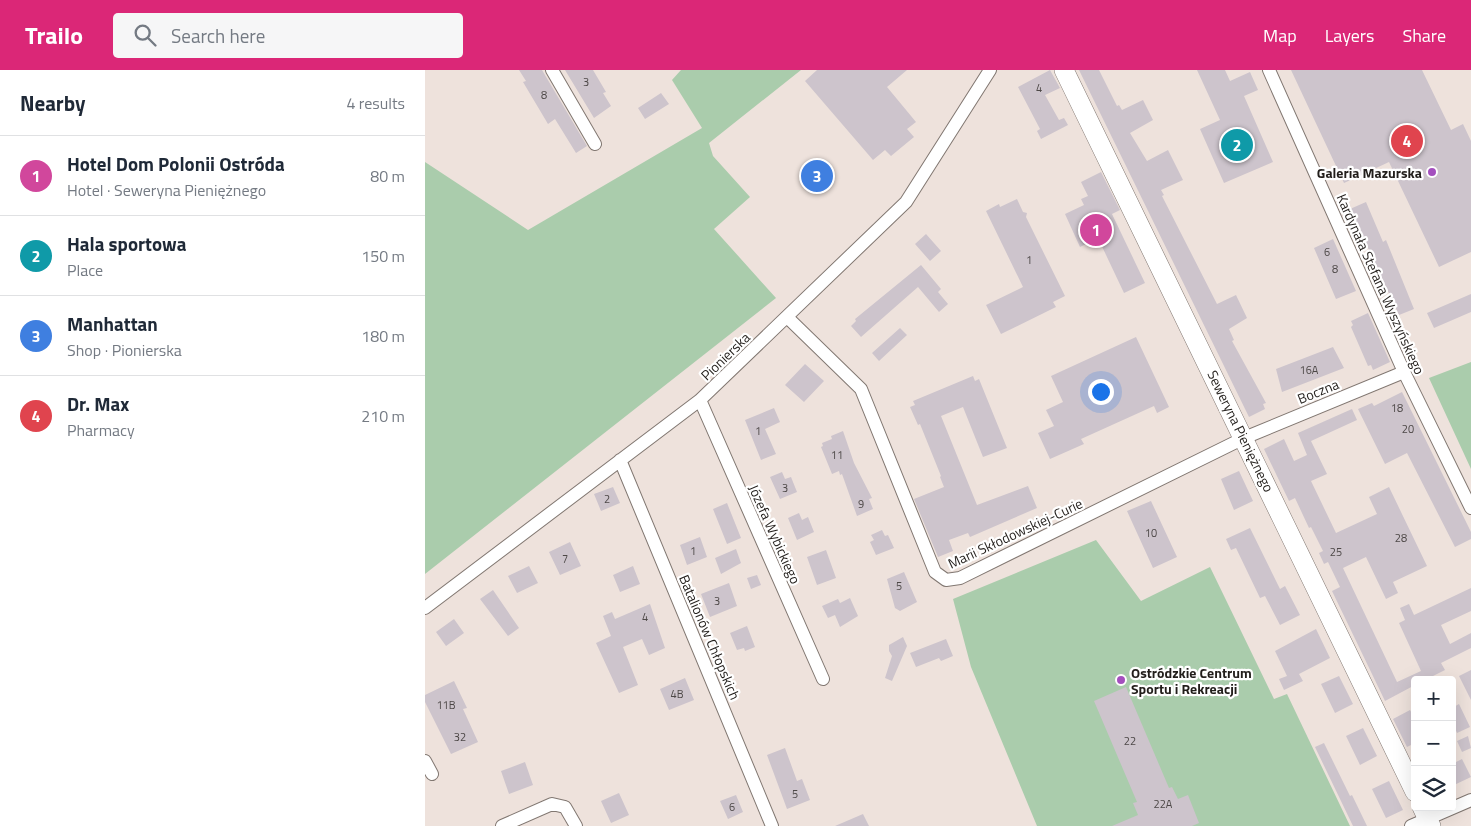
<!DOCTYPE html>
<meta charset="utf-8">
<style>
:root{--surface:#fff;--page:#f6f6f7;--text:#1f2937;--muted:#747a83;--line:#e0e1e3;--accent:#db2777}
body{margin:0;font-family:"Titillium Web",sans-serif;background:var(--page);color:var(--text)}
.controls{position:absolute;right:15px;bottom:15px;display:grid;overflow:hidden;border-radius:5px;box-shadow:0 5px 20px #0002}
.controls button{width:45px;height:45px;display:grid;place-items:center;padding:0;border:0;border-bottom:1px solid var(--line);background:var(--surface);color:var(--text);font:25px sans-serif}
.you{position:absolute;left:675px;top:321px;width:18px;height:18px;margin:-12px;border:4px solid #fff;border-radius:50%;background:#1a73e8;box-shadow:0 0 0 8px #1a73e833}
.badge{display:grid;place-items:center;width:32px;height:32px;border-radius:50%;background:var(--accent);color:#fff;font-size:16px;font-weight:700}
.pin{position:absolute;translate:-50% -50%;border:2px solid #fff;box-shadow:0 1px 5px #0006}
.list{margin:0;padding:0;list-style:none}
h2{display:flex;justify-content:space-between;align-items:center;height:65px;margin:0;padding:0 20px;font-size:21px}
h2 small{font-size:16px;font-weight:400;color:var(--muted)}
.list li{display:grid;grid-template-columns:32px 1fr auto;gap:15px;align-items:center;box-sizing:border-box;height:80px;padding:0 20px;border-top:1px solid var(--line)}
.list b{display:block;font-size:19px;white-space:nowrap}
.list p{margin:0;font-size:16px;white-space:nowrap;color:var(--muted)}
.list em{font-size:16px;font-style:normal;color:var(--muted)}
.icon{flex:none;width:28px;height:28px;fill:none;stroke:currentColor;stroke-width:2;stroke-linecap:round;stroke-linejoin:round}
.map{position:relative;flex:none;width:1046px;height:756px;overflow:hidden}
header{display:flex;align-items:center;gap:30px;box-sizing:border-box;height:70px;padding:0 25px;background:var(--accent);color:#fff}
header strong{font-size:24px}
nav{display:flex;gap:28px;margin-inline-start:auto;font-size:18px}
.search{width:350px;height:45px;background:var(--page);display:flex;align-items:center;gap:12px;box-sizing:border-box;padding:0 18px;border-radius:5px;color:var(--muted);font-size:19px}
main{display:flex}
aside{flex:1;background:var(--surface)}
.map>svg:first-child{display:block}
</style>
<header>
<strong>Trailo</strong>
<div class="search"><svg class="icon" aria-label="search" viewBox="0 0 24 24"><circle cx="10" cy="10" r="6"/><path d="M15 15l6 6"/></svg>Search here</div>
<nav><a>Map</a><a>Layers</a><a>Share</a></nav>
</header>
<main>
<aside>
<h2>Nearby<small>4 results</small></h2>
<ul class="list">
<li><span class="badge" style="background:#d1479c">1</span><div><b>Hotel Dom Polonii Ostróda</b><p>Hotel · Seweryna Pieniężnego</p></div><em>80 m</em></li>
<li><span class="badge" style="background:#0f9aa8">2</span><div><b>Hala sportowa</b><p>Place</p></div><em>150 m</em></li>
<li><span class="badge" style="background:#3f7fe0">3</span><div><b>Manhattan</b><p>Shop · Pionierska</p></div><em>180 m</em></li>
<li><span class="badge" style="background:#e0444e">4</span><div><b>Dr. Max</b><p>Pharmacy</p></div><em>210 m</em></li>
</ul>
</aside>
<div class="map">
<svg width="1046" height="756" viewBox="0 0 1046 756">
<rect width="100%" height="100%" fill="#eee2dc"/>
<path fill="#aaccac" d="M256,0H376L284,73L288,86L325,127L289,159L351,228L0,504V92L103,160L277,58L247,10Z
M1046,292V399L1004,308Z
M671,470L716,531L785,497L849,629L862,624L925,756H612L546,597L528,529Z"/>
<path fill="#cdc4cc" d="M94,0H117L162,76L151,83L130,49L123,54L98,12L101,11Z
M140,0H168L181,22L178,23L186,36L169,48Z
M392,0H482L462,17L491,52L482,59L489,67L466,86L460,80L448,90L380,11Z
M625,0L635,18L620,25L634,50L639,48L643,55L616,69L612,61L615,59L593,17Z
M654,0H674L692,36L694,35L697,40L718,30L728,50L705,63L722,91L743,80L758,110L736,120L739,125L737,126L792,234L811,225L822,248L804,259L809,270L807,271L841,333L838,334L840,339L824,347Z
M772,0H800L805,11L825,2L833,20L819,26L848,92L799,113L775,59L795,50Z
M866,0H997L1026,60L1038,54L1046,71V182L1014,197L964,92L919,113Z
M236,23L244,34L220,49L213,38Z
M676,102L695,140L687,144L720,213L699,223L673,168L655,177L640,144L659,135L656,129L663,126L656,112Z
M592,129L598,142L602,143L601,147L640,226L628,232L631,237L576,264L561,235L598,217L561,141L574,134L575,137Z
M941,132L958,172L961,170L989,239L974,245L925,139Z
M501,164L516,181L505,191L490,174Z
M908,169L931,221L911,229L889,178Z
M496,195L516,219L513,222L523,234L514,242L493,217L436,267L426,256L431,251L430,249Z
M1046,224V242L1009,258L1002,243Z
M943,243L965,292L948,300L946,295L943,296L926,257L928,255L926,251Z
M475,258L482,265L454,291L447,283Z
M711,267L744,337L732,343L729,336L656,369L659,374L625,389L613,363L629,356L621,340L638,332L626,306Z
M908,277L919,298L857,322L851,299Z
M380,294L399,311L379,332L360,315Z
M548,306L550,311L554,309L582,378L558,387L538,337L516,346L552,435L603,416L612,438L545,467L543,463L524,470L528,481L513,487L489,429L519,417L515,407L516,406L495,354L493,355L485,337L490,335L488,331Z
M977,322L1046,462V469L1030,477L982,383L960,394L933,339L947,333L949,336Z
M349,338L355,352L340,359L351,384L336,390L320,350Z
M927,339L932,350L886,371L902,404L886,411L911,463L952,444L944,427L964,417L1002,496L968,512L973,523L961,529L941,487L918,498L972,612L996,601L974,553L980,550L975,538L984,534L989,545L1046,518V541L1016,555L1025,574L1046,563V578L1016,593L1020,600L1000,610H990V615L960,631L907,521L915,517L903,492L899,494L894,483L898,481L886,457L884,458L870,428L864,431L839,379L859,369L869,391L882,385L873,363Z
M418,361L429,393L447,428L444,429L448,439L432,446L417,404L415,405L414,401L407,404L396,377L398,376L397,373L407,369L406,366Z
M814,401L828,431L809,440L796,409Z
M357,402L360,409L366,407L372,422L355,429L345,407Z
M188,417L195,433L176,441L169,424Z
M726,431L752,487L728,498L702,441Z
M302,433L316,468L302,474L288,439Z
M374,443L377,450L383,447L389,462L372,470L363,448Z
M825,458L855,519L860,516L875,545L855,555L840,526L835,528L811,478L806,480L801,469Z
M457,460L460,466L463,465L469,478L451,485L445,472L449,470L446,465Z
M275,467L282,487L262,495L255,475Z
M145,472L156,496L135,505L124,482Z
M311,479L316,493L296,504L290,488Z
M401,480L411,508L392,515L382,487Z
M104,496L113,513L92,523L83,506Z
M208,496L215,514L195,522L188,505Z
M479,502L492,532L475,541L470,538L462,509Z
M332,505L336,515L326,519L322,508Z
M304,513L312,536L285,547L276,524Z
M68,520L94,558L83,566L55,529Z
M425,528L433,546L415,557L410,545L403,548L397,536L413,529L415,533Z
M225,534L240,578L224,585L217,569L198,577L213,615L194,623L171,573L186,566L178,546L187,542L190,549Z
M29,549L39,563L21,576L11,562Z
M322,556L330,577L320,581L319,578L312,580L305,563Z
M891,559L905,588L874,604L878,611L859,620L854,609L862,606L850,581Z
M478,567L482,576L467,611L460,608L467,586L464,581V575Z
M521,569L528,586L516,591L514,588L491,597L485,583Z
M1046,600V630L1034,606Z
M914,606L928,634L910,643L896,614Z
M260,608L269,630L244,640L235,619Z
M29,611L42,638L38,639L53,672L26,684L0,632V625Z
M701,617L744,718L747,717L753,729L763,725L774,753L767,756H687L713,745L708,733L712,732L669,631Z
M1034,634L1045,657L1032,663L1027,652V638Z
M985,640L990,649V673L982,677L968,649Z
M938,658L952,686L935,695L921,666Z
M1043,666L1046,678L1037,682L1032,671Z
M899,673L925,726L927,725L942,756H928L890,677Z
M360,678L372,711L377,709L385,730L362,739L342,685Z
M1037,689L1046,707L1027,716V694Z
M100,692L108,715L84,724L76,701Z
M964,711L978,740L961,748L947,719Z
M194,723L204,745L186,753L176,731Z
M311,725L318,742L303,749L295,731Z
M438,744L444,756H410Z"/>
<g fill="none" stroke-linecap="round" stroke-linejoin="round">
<g stroke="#817771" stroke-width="14">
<path id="street" d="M127,0L170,74
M844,0L979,302L1046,438
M362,247L436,319L510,502L521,510L535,508L819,368L979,302
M275,330L398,609
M195,390L347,756
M0,538L275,330L481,132L565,0
M0,691L7,704
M77,756L127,734L140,737L151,756
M986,756L1046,730"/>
</g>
<g stroke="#817771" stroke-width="20">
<path id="secondary" d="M639,0L990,722
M997,737L1006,756"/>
</g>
<use href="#street" stroke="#fff" stroke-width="12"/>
<use href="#secondary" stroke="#fff" stroke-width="19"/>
</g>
<g fill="#a44fbe" stroke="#fff" stroke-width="2">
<circle cx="1007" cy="102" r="5"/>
<circle cx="696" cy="610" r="5"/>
</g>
<g text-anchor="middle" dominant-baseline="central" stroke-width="4.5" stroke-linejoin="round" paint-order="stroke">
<g font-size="11" fill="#4d4847">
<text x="161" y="12">3</text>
<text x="614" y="18">4</text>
<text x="119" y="25">8</text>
<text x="902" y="182">6</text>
<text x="604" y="190">1</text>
<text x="910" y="199">8</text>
<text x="884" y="300">16A</text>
<text x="972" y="338">18</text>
<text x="983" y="359">20</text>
<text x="333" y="361">1</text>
<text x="412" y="385">11</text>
<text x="360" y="418">3</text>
<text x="182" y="429">2</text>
<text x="436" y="434">9</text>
<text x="726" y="463">10</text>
<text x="976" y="468">28</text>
<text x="268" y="481">1</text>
<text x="911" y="482">25</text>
<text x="140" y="489">7</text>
<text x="474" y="516">5</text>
<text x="292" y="531">3</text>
<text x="220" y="547">4</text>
<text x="252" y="624">4B</text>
<text x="21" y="635">11B</text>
<text x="35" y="667">32</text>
<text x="705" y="671">22</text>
<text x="370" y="724">5</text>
<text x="738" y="734">22A</text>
<text x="307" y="737">6</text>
</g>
<g font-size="14" font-weight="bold" fill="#221e1b" stroke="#fff" text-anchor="end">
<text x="997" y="102">Galeria Mazurska</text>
<text x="706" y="602" text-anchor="start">Ostródzkie Centrum<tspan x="706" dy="16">Sportu i Rekreacji</tspan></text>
</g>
<g font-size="14" fill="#221e1b" stroke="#fff">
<text transform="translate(956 214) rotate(66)">Kardynała Stefana Wyszyńskiego</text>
<text transform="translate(300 286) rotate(-44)">Pionierska</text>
<text transform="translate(893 321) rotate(-22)">Boczna</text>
<text transform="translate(816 361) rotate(64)">Seweryna Pieniężnego</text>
<text transform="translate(590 463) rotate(-25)">Marii Skłodowskiej-Curie</text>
<text transform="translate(350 464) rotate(66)">Józefa Wybickiego</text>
<text transform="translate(285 567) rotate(67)">Batalionów Chłopskich</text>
</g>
</g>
</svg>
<div class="controls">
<button>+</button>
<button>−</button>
<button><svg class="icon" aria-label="layers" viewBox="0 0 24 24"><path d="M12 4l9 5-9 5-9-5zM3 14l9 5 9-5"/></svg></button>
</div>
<div class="you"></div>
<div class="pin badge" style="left:671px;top:160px;background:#d1479c">1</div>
<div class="pin badge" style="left:812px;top:75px;background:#0f9aa8">2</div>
<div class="pin badge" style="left:392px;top:106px;background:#3f7fe0">3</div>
<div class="pin badge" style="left:982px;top:71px;background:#e0444e">4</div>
</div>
</main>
